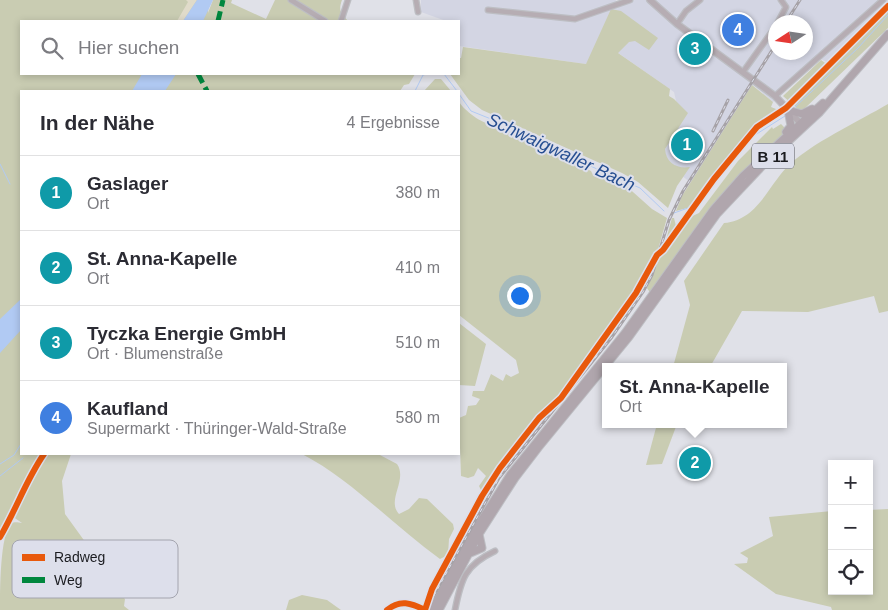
<!DOCTYPE html>
<html lang="de">
<meta charset="utf-8">
<style>
:root{--surface:#fff;--page:#f7f7f7;--text:#2b2b33;--muted:#7c7c81;--line:#e1e1e2;--accent:#db2777}
body{margin:0;font-family:Arial,sans-serif;background:var(--page);color:var(--text)}
.controls{position:absolute;right:15px;bottom:15px;display:grid;overflow:hidden;border-radius:0px;box-shadow:0 2px 8px #0003}
.controls button{width:45px;height:45px;display:grid;place-items:center;padding:0;border:0;border-bottom:1px solid var(--line);background:var(--surface);color:var(--text);font:25px sans-serif}
.compass{position:absolute;left:768px;top:15px;width:45px;height:45px;border-radius:50%;background:var(--surface);box-shadow:0 2px 8px #0003;rotate:258deg}
.you{position:absolute;left:519px;top:295px;width:18px;height:18px;margin:-12px;border:4px solid #fff;border-radius:50%;background:#1a73e8;box-shadow:0 0 0 8px #1a73e833}
.badge{display:grid;place-items:center;width:32px;height:32px;border-radius:50%;background:var(--accent);color:#fff;font-size:16px;font-weight:700}
.pin{position:absolute;translate:-50% -50%;border:2px solid #fff;box-shadow:0 1px 5px #0006}
.popup{position:absolute;left:602px;top:363px;width:185px;height:65px;box-sizing:border-box;display:grid;place-content:center;border-radius:0px;background:var(--surface);filter:drop-shadow(0 1px 4px #0005);font-size:16px;white-space:nowrap;color:var(--muted)}
.popup b{font-size:19px;color:var(--text)}
.popup::after{content:'';position:absolute;left:50%;top:100%;margin-left:-10px;border:10px solid transparent;border-top-color:var(--surface)}
.list{margin:0;padding:0;list-style:none}
h2{display:flex;justify-content:space-between;align-items:center;height:65px;margin:0;padding:0 20px;font-size:21px}
h2 small{font-size:16px;font-weight:400;color:var(--muted)}
.list li{display:grid;grid-template-columns:32px 1fr auto;gap:15px;align-items:center;box-sizing:border-box;height:75px;padding:0 20px;border-top:1px solid var(--line)}
.list b{display:block;font-size:19px;white-space:nowrap}
.list p{margin:0;font-size:16px;white-space:nowrap;color:var(--muted)}
.list em{font-size:16px;font-style:normal;color:var(--muted)}
.icon{flex:none;width:28px;height:28px;fill:none;stroke:currentColor;stroke-width:2;stroke-linecap:round;stroke-linejoin:round}
.map{position:relative;flex:none;width:888px;height:610px;overflow:hidden}
.search{position:absolute;background:var(--surface);box-shadow:0 2px 8px #0003;left:20px;top:20px;width:440px;height:55px;display:flex;align-items:center;gap:12px;box-sizing:border-box;padding:0 18px;border-radius:0px;color:var(--muted);font-size:19px}
.panel{position:absolute;background:var(--surface);box-shadow:0 2px 8px #0003;left:20px;top:90px;width:440px;height:365px;border-radius:0px}
.map>svg:first-child{display:block}
</style>
<div class="map">
<svg width="888" height="610" viewBox="0 0 888 610">
<rect width="100%" height="100%" fill="#e0e1e8"/>
<path fill="#d3d5e3" fill-rule="evenodd" d="M421,0H616L614,7L635,0H888V2L828,63L821,59L773,102L753,85L691,183L654,153L679,114L674,92L604,43L586,64L459,46V21H446L421,12ZM776,22H806V52H776Z"/>
<path fill="#c9ccb2" d="M0,0H209L208,13L213,0H232L231,3L266,19L275,0H342C338,11 341,13 348,21H21V74H415L409,84L404,85L400,91H21V454H71L62,481L65,514L104,568L124,585L119,593L125,599L124,606L129,610H0C0,591 0,534 11,524C15,521 18,523 22,523L9,514L0,529Z
M888,3V28L801,112L783,96L821,60L828,65Z
M611,9L621,11L658,38L649,50L635,41L629,42L618,53L670,89L669,96L674,99L688,113L665,149C666,164 678,169 690,167L677,186L668,208L638,182L622,173L482,110L469,100L450,74H459V58H461L463,47L586,64Z
M435,79H441L451,91H424Z
M752,85L773,102L771,107L776,109L778,114L756,125L720,166L691,207L676,211L682,196Z
M459,102C465,111 485,127 496,124L591,171L593,175L602,177L606,181L618,186L624,184L652,209L667,218L657,253L648,266C657,297 543,418 520,447C507,463 495,479 485,498L479,486L486,476L478,468L474,476L468,478L461,476L459,418L466,415L468,406L476,405L480,399L472,396L473,391H484L491,374L503,381L506,374L511,377L519,373L516,360L459,315Z
M888,104V311L879,313L874,296L808,312L742,311L710,367H673L690,305L684,281L724,223C757,220 767,188 787,167C808,145 861,120 888,104Z
M781,124L786,129L782,135L734,180L651,294L647,288L660,257L688,218L699,213L738,161L772,127L773,129Z
M672,218H674L676,226L681,224L664,247Z
M459,323L486,344L475,386L459,385Z
M657,424H677L662,464L646,465Z
M302,454H378L397,464C408,480 386,500 399,514L409,509L419,498L427,499L453,524L454,529L449,539L448,555L440,559C394,526 352,480 302,454Z
M888,509V610H832L831,607L776,594L734,564L747,563L748,558L740,553L773,536L769,517L832,511V591H869V510Z
M302,595L327,600L341,610H286L289,600Z"/>
<path fill="#e0dbca" d="M186,0H197L183,21H177L188,2Z"/>
<path fill="#b1caf3" d="M197,0H213L203,21H183Z
M142,74H176L165,91H132Z
M21,299V330L0,353V319Z"/>
<g fill="none" stroke-linecap="round" stroke-linejoin="round">
<path stroke="#b1caf3" stroke-width="1" d="M444,74L457,91
M415,91L423,75L427,74
M459,94L471,111L516,129L570,157L640,188L664,211
M795,107L858,48L888,15
M0,164L10,184
M694,210L740,150L755,135L785,116
M674,213L688,208
M0,464L14,455L21,444
M0,476L23,458"/>
<g stroke="#bdbec3" stroke-width="7">
<path id="minor" d="M291,0L325,21
M416,0L418,12
M488,10L575,19L630,0
M341,21L348,0
M778,22L786,7L781,0
M677,24L686,11L700,0
M743,72L776,26
M775,96L883,0
M387,610C400,600 410,603 424,609
M455,610C461,579 465,565 495,551"/>
</g>
<g stroke="#bdbec3" stroke-width="8">
<path id="tertiary" d="M650,0L677,24L775,96L803,126"/>
</g>
<g stroke="#bdbec3" stroke-width="9">
<path id="primary" d="M788,110L802,114L812,109
M786,132L791,126L788,110
M468,554L482,548L479,534
M432,610L474,532L510,475L625,333L713,210L743,176L823,103
M439,610L479,534L515,478L538,448L629,337L717,214L766,162L819,113L888,34"/>
</g>
<use href="#minor" stroke="#b6adb3" stroke-width="4.5"/>
<use href="#tertiary" stroke="#b6adb3" stroke-width="5.5"/>
<use href="#primary" stroke="#b0a6ad" stroke-width="7"/>
<g stroke="#a6a2a7" stroke-width="3">
<path id="rail" d="M786,22L800,0
M713,131L728,100
M426,610L499,478L612,337L643,292L652,275L669,220L683,191L776,44"/>
</g>
<use href="#rail" stroke="#dddfeb" stroke-width="1" stroke-dasharray="4" stroke-linecap="butt"/>
<path stroke="#00873e" stroke-width="5" stroke-dasharray="10 5" stroke-linecap="butt" d="M218,21L223,0
M198,74L207,91"/>
<g stroke="#dddfeb" stroke-width="9">
<path id="cycleway" d="M0,537C16,510 26,480 44,454
M387,610C400,599 411,603 425,610L432,589L482,496L500,468L539,418L561,398L636,293L657,255L663,250L714,179L757,127L786,108L888,6"/>
</g>
<use href="#cycleway" stroke="#e8590c" stroke-width="6"/>
</g>
<g text-anchor="middle" dominant-baseline="central" stroke-width="4" stroke-linejoin="round" paint-order="stroke">
<rect fill="#dddfeb" stroke="#55565d" stroke-width="1" x="752" y="143.5" width="42" height="25" rx="4"/>
<g font-size="15" font-weight="bold" fill="#1b1c20">
<text x="773" y="156">B 11</text>
</g>
<g font-size="18" font-style="italic" fill="#264e91" stroke="#dddfeb">
<text transform="translate(561 152) rotate(25)">Schwaigwaller Bach</text>
</g>
</g>
<rect x="12" y="540" width="166" height="58" rx="8" fill="#dddfeb" stroke="#a3a4ae" stroke-width="1"/>
<rect x="22" y="554" width="23" height="7" fill="#e8590c"/>
<rect x="22" y="577" width="23" height="6" fill="#00873e"/>
<g font-size="14" fill="#1b1c20">
<text x="54" y="562">Radweg</text>
<text x="54" y="585">Weg</text>
</g>
</svg>
<div class="controls">
<button>+</button>
<button>−</button>
<button><svg class="icon" aria-label="locate" viewBox="0 0 24 24"><circle cx="12" cy="12" r="6"/><path d="M12 2v4M12 18v4M2 12h4M18 12h4"/></svg></button>
</div>
<svg class="compass" viewBox="-18 -18 36 36"><path d="M0-13l5 13h-10z" fill="#e53935"/><path d="M0 13l5-13h-10z" fill="#7c7c81"/></svg>
<div class="you"></div>
<div class="pin badge" style="left:687px;top:145px;background:#0f9aa8">1</div>
<div class="pin badge" style="left:695px;top:463px;background:#0f9aa8">2</div>
<div class="popup"><b>St. Anna-Kapelle</b>Ort</div>
<div class="pin badge" style="left:695px;top:49px;background:#0f9aa8">3</div>
<div class="pin badge" style="left:738px;top:30px;background:#3f7fe0">4</div>
<div class="search"><svg class="icon" aria-label="search" viewBox="0 0 24 24"><circle cx="10" cy="10" r="6"/><path d="M15 15l6 6"/></svg>Hier suchen</div>
<section class="panel">
<h2>In der Nähe<small>4 Ergebnisse</small></h2>
<ul class="list">
<li><span class="badge" style="background:#0f9aa8">1</span><div><b>Gaslager</b><p>Ort</p></div><em>380 m</em></li>
<li><span class="badge" style="background:#0f9aa8">2</span><div><b>St. Anna-Kapelle</b><p>Ort</p></div><em>410 m</em></li>
<li><span class="badge" style="background:#0f9aa8">3</span><div><b>Tyczka Energie GmbH</b><p>Ort · Blumenstraße</p></div><em>510 m</em></li>
<li><span class="badge" style="background:#3f7fe0">4</span><div><b>Kaufland</b><p>Supermarkt · Thüringer-Wald-Straße</p></div><em>580 m</em></li>
</ul>
</section>
</div>
